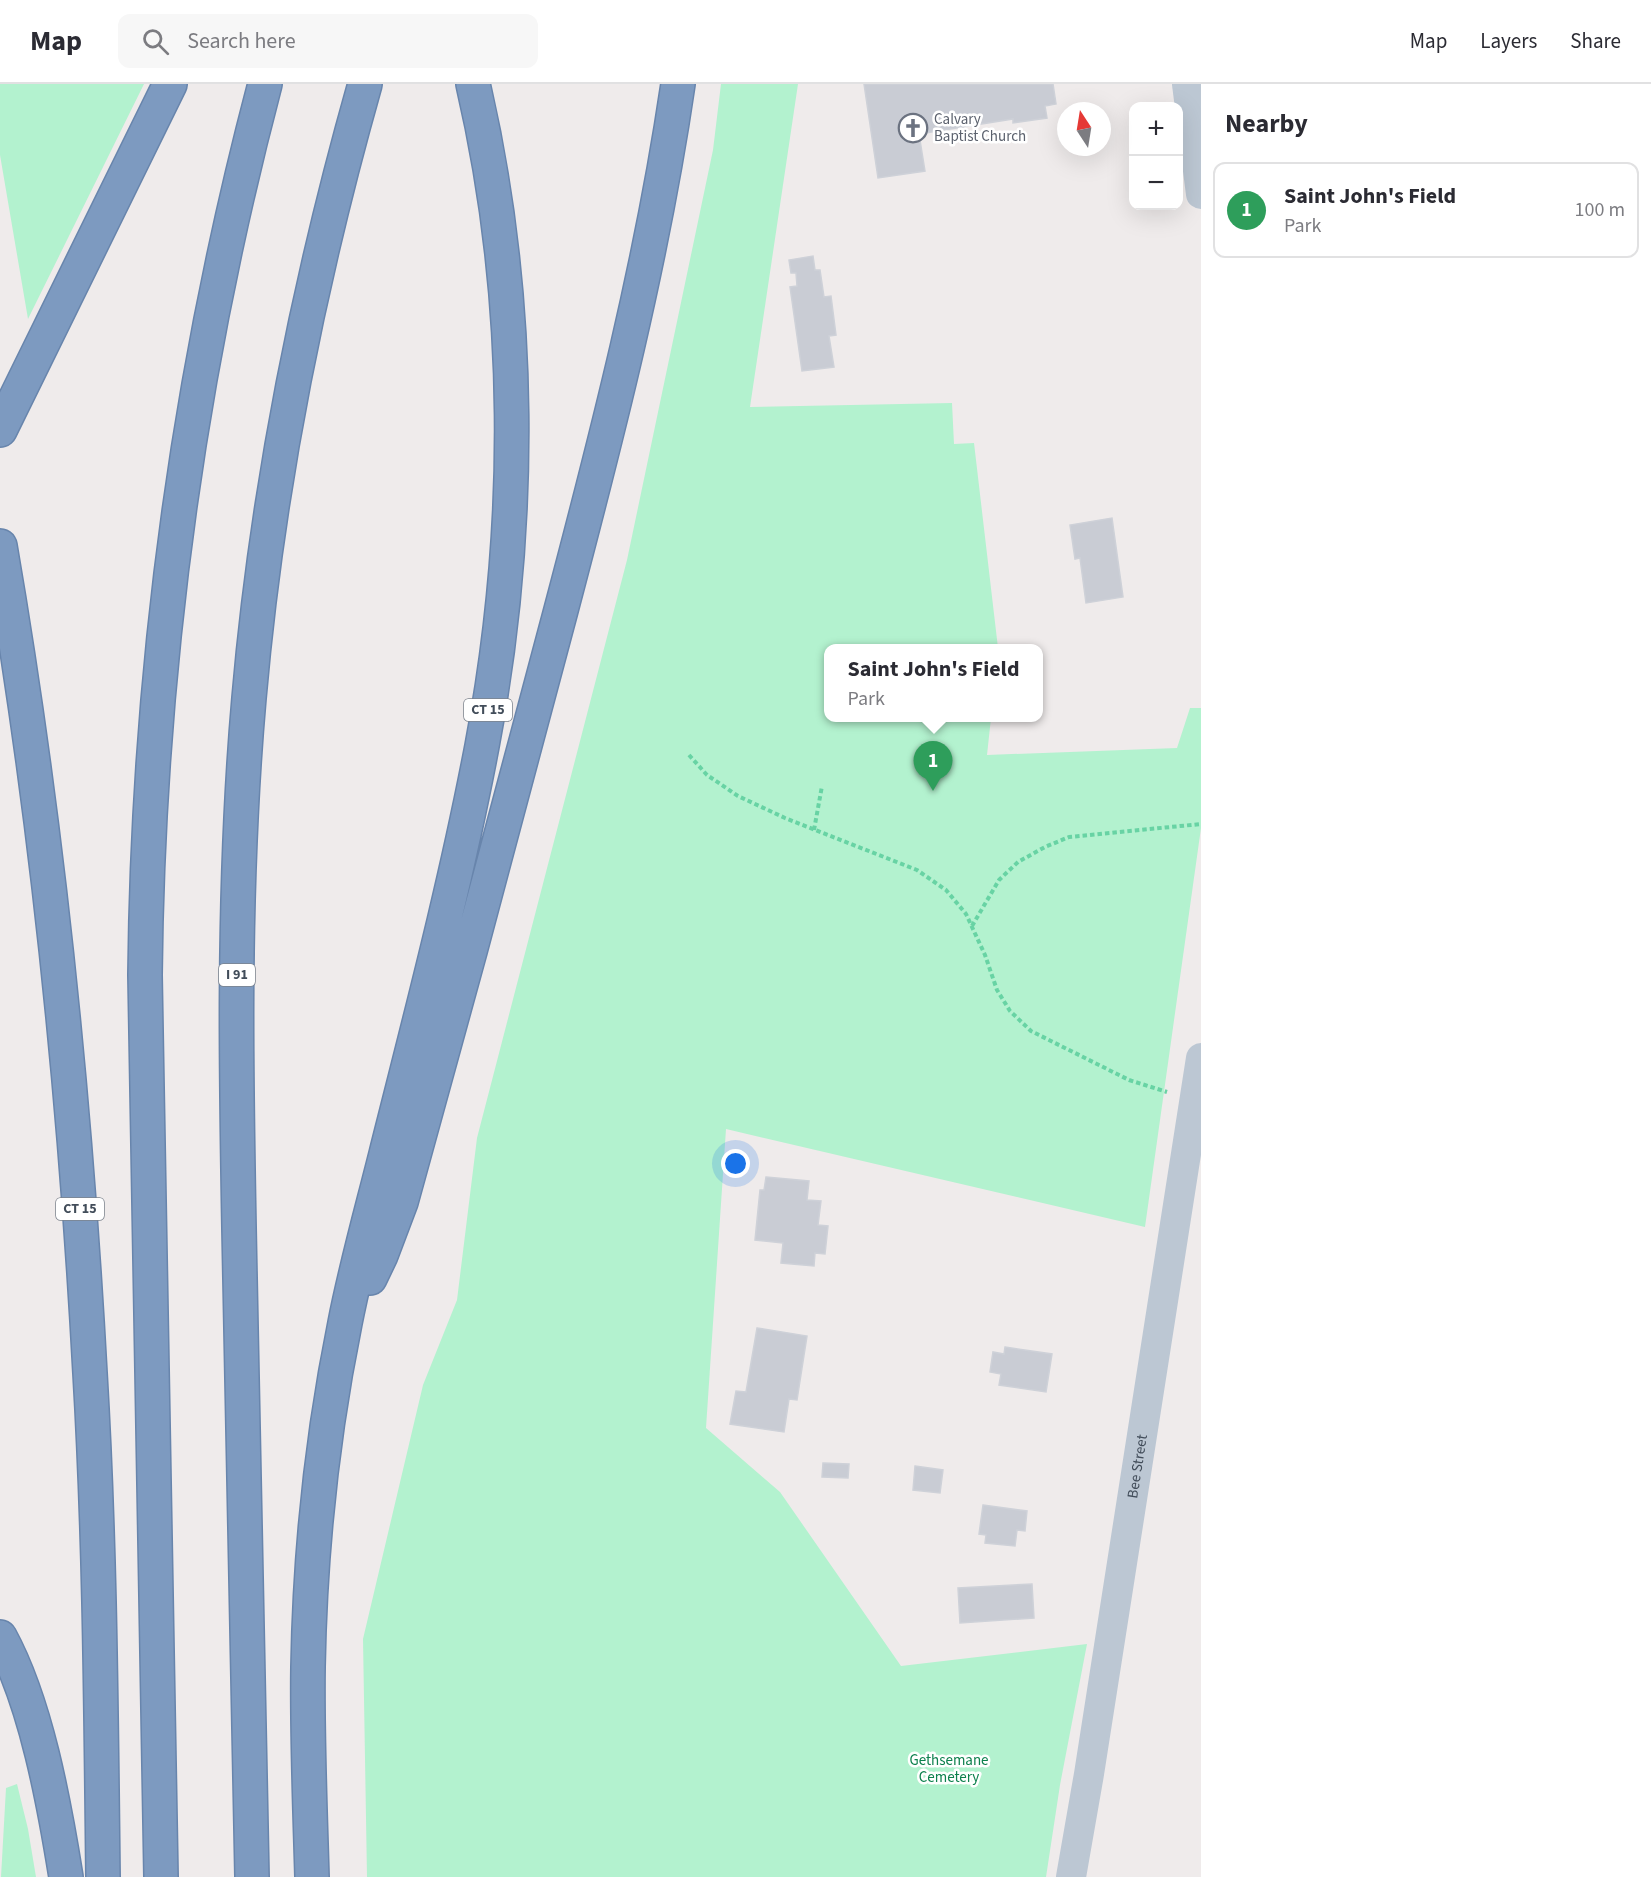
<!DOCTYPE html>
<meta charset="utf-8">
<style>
:root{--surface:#fff;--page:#f7f7f7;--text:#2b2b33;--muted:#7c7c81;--line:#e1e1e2;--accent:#075fec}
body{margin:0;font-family:"Source Sans 3",sans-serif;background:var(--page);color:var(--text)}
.controls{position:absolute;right:18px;top:18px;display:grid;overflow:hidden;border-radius:12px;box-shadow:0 6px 24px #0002}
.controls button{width:54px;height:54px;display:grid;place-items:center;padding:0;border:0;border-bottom:2px solid var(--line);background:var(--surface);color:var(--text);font:30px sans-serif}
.compass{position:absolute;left:1057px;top:18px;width:54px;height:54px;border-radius:50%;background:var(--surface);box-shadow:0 6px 24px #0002;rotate:348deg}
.you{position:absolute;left:736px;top:1080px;width:21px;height:21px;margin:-15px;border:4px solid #fff;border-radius:50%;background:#1a73e8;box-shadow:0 0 0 9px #1a73e833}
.badge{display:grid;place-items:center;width:39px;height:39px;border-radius:50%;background:var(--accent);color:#fff;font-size:20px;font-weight:700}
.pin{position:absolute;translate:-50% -50px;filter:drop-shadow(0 2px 3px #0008)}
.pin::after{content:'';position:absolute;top:32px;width:21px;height:18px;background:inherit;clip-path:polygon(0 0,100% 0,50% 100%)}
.popup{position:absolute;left:824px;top:560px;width:219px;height:78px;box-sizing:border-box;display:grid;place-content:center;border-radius:12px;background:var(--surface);filter:drop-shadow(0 2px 4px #0005);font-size:20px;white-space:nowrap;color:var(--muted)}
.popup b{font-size:22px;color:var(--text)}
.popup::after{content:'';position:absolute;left:50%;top:100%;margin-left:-12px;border:12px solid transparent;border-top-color:var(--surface)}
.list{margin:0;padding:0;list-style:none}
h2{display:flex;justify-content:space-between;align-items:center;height:78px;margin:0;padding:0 24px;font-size:26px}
h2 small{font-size:20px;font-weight:400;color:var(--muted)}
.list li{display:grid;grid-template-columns:39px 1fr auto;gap:18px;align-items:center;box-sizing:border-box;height:96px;margin:0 12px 12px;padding:0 12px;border:2px solid var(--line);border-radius:12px}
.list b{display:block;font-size:22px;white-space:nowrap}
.list p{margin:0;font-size:20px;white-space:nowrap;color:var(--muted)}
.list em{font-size:20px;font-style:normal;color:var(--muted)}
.icon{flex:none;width:33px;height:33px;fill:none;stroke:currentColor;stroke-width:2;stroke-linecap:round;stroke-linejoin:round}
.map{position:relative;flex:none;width:1201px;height:1793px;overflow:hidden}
header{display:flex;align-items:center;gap:36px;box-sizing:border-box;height:84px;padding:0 30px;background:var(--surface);border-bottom:2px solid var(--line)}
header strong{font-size:28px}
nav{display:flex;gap:33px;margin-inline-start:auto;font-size:21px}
.search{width:420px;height:54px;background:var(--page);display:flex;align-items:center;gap:15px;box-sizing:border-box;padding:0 21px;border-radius:12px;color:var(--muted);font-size:22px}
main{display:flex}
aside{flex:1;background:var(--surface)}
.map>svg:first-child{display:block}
</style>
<header>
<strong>Map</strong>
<div class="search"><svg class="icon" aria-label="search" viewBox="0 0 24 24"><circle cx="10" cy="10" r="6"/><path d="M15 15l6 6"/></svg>Search here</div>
<nav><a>Map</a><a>Layers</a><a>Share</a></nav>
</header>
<main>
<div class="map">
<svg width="1201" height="1793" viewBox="0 0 1201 1793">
<rect width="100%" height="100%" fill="#efebeb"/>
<path fill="#b3f2cf" d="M0,0H144L28,235L0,71Z
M721,0H798L750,323L952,319L954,360L974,359L998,564H828V634H991L987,671L1177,664L1190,624H1201V744L1145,1143L726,1045L706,1344L780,1408L901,1582L1087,1560L1060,1701L1046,1793H367L363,1555L423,1301L457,1216L477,1054L627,476L713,66Z
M17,1700L28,1745L36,1793H1L6,1704Z"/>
<path fill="#c9ccd4" stroke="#ced1d8" stroke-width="1.5" d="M864,0H1053L1056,20L1045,22L1047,34L1013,39V35L919,50L925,87L878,94Z
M813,172L815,186H820L824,213L831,212L836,251L829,252L834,283L802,287L790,203L797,202L796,189H791L789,176Z
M1112,434L1123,513L1086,519L1080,474L1075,475L1070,441Z
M766,1093L809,1097L807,1116L821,1117L818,1141L828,1142L825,1170L815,1169L814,1182L781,1179L783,1159L755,1156L760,1106H764Z
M757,1244L807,1252L797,1316L789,1315L784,1348L730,1340L736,1307L746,1308Z
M1005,1263L1052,1270L1046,1308L999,1301L1001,1290L990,1288L993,1268L1004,1270Z
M823,1379L849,1380L848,1394L822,1393Z
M915,1382L943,1386L940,1409L913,1406Z
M983,1421L1027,1427L1025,1447L1017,1446L1015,1462L985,1459L986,1451L979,1450Z
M1032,1500L1034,1534L960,1539L958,1504Z"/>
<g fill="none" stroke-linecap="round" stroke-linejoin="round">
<g stroke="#6885ac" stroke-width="36">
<path id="highway" d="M0,346L170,0
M0,462C47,735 75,1012 90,1289C100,1457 101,1625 103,1793
M370,1194L381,1171L401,1118C456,921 509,724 561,526C607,352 652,178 678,0
M0,1553C36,1619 54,1718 66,1793
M161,1793L145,891C148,590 188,291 265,0
M252,1793C248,1593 244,1394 240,1194C236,1001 232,807 249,614C267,406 308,201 365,0
M312,1793C310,1723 307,1653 308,1583C310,1468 322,1352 345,1239C356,1182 372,1126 386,1070C420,935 456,799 482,662C523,445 523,215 473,0"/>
</g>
<path stroke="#68d3a4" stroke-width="4" stroke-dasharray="4.5 3" stroke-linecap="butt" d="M689,671L707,691L738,712L785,734L917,786L946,806L966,830L985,871L997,906L1010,927L1031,947L1129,996L1167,1008
M814,746L822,702
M972,842L999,796L1018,778L1045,763L1069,753L1201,740"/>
<g stroke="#bcc7d3" stroke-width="30">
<path d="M1187,0L1201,110"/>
<path id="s1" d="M1071,1793L1089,1690L1201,974"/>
</g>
<use href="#highway" stroke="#7d9ac0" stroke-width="33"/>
</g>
<defs>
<g id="church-ring" transform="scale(1.5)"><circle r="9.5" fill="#fff" stroke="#6b7280" stroke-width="1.5"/><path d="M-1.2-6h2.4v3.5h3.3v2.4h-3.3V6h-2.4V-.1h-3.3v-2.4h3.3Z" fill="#6b7280"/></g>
</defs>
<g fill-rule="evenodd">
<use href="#church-ring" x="913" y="44"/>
</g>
<g text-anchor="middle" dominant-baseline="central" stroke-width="5" stroke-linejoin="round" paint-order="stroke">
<g fill="#fff" stroke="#7b828c" stroke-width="1.5">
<rect x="464" y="615" width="48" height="22" rx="4.5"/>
<rect x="219" y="880" width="36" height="22" rx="4.5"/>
<rect x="56" y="1114" width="48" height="22" rx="4.5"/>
</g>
<g font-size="14" font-weight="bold" fill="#424d5a">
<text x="488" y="626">CT 15</text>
<text x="237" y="891">I 91</text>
<text x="80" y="1125">CT 15</text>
</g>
<g font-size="15" fill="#5b616d" stroke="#fff" text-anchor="start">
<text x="934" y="35">Calvary<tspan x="934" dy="17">Baptist Church</tspan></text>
</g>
<g font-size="15" fill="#424d5a" stroke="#fff">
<text stroke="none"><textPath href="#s1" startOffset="416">Bee Street</textPath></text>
</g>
<g font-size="15" fill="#0d814d" stroke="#fff">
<text x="949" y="1676">Gethsemane<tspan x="949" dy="17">Cemetery</tspan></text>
</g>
</g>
</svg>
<div class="controls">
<button>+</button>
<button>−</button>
</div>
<svg class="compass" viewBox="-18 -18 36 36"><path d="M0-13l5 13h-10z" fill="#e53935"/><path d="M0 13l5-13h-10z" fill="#7c7c81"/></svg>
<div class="you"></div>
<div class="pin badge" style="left:933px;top:707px;background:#2e9e5b">1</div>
<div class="popup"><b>Saint John's Field</b>Park</div>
</div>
<aside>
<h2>Nearby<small></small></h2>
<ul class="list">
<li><span class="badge" style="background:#2e9e5b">1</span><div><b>Saint John's Field</b><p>Park</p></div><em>100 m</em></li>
</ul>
</aside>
</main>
